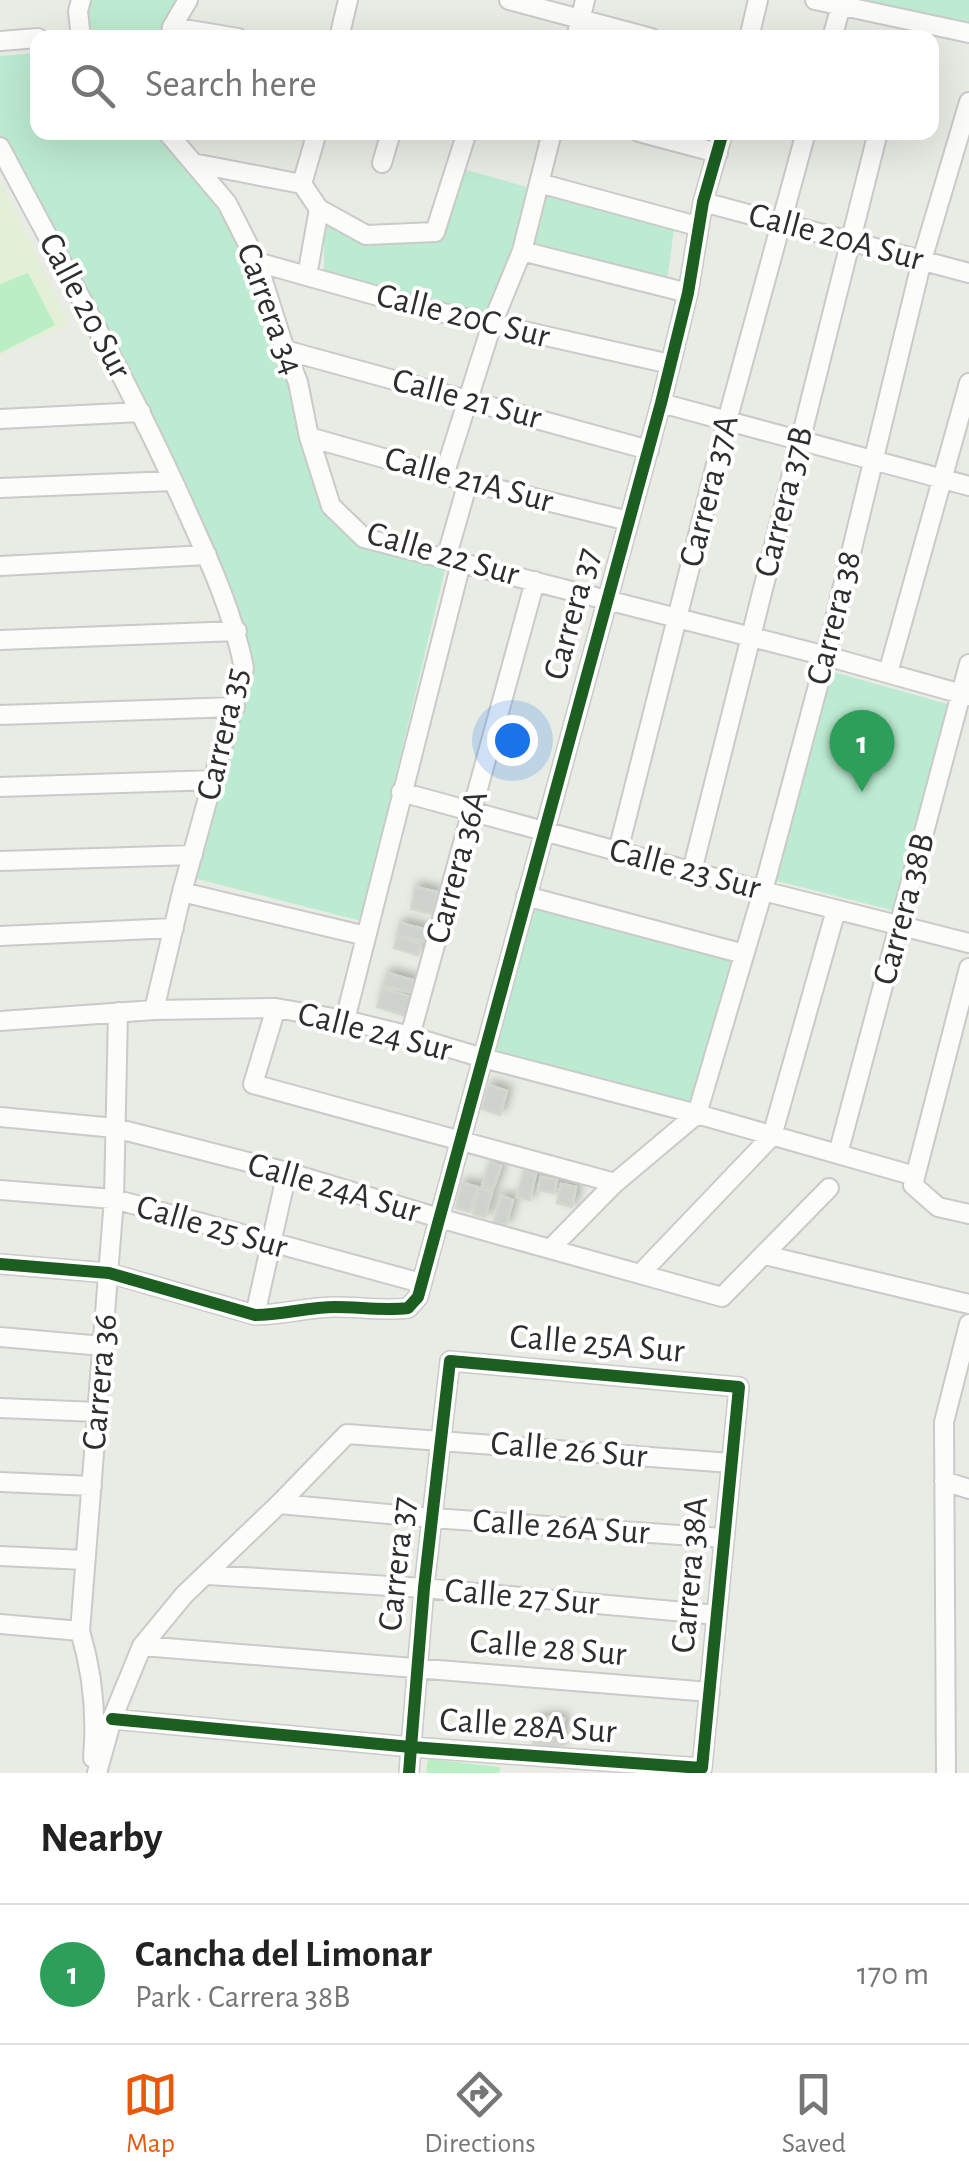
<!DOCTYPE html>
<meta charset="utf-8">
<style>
:root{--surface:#fff;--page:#f6f6f6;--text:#222;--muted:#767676;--line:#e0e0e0;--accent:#ea580c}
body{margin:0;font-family:"Alegreya Sans",sans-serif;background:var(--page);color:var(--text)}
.you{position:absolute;left:512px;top:740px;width:35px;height:35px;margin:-25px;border:8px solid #fff;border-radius:50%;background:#1a73e8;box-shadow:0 0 0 15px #1a73e833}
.badge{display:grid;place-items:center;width:65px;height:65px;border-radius:50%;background:var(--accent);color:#fff;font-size:32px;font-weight:700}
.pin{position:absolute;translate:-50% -82px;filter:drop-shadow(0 2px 5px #0008)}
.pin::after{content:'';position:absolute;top:52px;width:35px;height:30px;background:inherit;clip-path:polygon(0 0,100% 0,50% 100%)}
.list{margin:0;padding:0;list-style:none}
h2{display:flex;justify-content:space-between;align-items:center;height:130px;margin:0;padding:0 40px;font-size:42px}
h2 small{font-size:32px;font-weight:400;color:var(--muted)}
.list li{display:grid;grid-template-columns:65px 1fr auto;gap:30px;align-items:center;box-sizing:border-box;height:140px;padding:0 40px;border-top:2px solid var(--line)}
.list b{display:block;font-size:38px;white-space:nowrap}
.list p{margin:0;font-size:32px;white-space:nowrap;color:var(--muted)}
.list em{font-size:32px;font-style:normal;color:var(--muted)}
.icon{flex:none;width:55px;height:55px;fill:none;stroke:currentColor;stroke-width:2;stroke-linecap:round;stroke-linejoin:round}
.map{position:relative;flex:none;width:969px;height:1773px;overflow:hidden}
.search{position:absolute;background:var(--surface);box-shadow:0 10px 40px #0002;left:30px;right:30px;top:30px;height:110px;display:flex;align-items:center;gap:25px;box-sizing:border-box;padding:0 35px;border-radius:20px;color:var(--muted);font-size:38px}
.sheet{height:270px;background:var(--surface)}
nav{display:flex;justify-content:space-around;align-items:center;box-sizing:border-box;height:140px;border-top:2px solid var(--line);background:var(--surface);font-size:28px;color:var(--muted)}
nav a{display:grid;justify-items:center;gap:5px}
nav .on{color:var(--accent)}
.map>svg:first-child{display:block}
</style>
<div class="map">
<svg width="969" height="1773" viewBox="0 0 969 1773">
<defs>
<filter id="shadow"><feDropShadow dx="4.5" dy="-4.5" stdDeviation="5" flood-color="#0004"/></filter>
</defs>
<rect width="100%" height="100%" fill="#e8ece4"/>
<path fill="#e4efd8" d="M0,180L69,325L0,355Z"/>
<path fill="#bcebd1" d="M87,0H184L165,38L99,37L90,28Z
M841,0H969V28Z
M37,53L38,132L159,133L188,175L227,212L256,269L328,505L362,544L446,565L361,921L190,877L241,701L225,586L0,144V56Z
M460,168L674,229L667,282L519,243L487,322L324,274V215L367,240L439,234Z
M830,671L951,705L895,911L773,880Z
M530,901L737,957L692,1108L489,1056Z"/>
<path fill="#baefc5" d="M28,273L55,325L0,353V284Z
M428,1759L500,1767L499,1773H426Z"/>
<path fill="#d0d3cd" stroke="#d4d7d0" stroke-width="2.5" filter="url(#shadow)" d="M415,887L437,892L433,914L411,909Z
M400,923L428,930L425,942L397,935Z
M397,937L421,944L418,955L394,948Z
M387,973L416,981L413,993L383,986Z
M382,988L412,997L406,1016L377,1007Z
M489,1085L507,1091L500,1115L482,1109Z
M490,1162L501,1166L493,1189L482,1186Z
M524,1170L536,1173L530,1200L517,1197Z
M541,1177L557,1180L554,1193L538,1190Z
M462,1183L477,1187L470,1212L456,1208Z
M561,1184L576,1187L572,1207L557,1203Z
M479,1188L492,1192L485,1217L473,1214Z
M501,1196L513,1200L506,1225L494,1221Z
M549,1717L564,1719L559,1749L545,1747Z
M536,1718L547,1719L543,1746L533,1744Z"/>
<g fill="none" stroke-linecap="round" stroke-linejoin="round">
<g stroke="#cacac9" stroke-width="22">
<path id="minor" d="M81,0L78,11L81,38
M509,0L651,38
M815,0L969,33
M172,27L238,38
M171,35L172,27L188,0
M339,38L348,0
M576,38L585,0
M749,38L758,0
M832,38L841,6
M0,41L38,38
M167,132L227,203L257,262L285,350L298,382L309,437L331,506L364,538L826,656L969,696
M639,132L718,153
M0,147C61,263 126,377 180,496C205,552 232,607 244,668L182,892L154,1010
M193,163L302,184
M382,163L391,132
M539,183L697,226
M302,184L319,209L307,276
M302,184L317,132
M703,202L969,273
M319,209L366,235L435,232L467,132
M522,251L688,293
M257,262L417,307L670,364
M285,350L649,450
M661,403L969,486
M0,419L141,412
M309,437L468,482L629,521
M444,475L492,324L522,251L552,132
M0,488L173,481
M446,559L468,482
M0,566L207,555
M0,640L237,631
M888,673L969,383
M0,715L235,707
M0,787L214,780
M401,792L763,891L969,943
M618,851L727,421L806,132
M0,861L193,855
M692,871L878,132
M182,892L366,936
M526,896L744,954
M0,936L174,928
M969,968L913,1185L938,1207L969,1214
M276,1008L253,1084L615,1183
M345,1020L461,563
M0,1021L154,1010L276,1008L345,1020L410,1036L483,1058L697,1114L915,1176
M410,1036L535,581
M0,1117L115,1128L287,1172L439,1218L722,1297L829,1188
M838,1154L969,664
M0,1190L114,1199L421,1283
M551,1248L615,1183L697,1114L763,891L826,656L922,260L969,102
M765,1255L969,1304
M0,1264L109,1273L255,1315C282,1315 308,1307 335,1307C360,1307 384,1311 408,1308L418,1297L661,403L688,293L703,202L723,132
M641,1273L772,1136L836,910
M255,1315L287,1172
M0,1337L103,1346
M0,1408L98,1412
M944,1481L969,1489
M0,1482L92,1486
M279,1504L432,1518L723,1538
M0,1556L85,1560
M208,1575L424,1588L717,1615
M0,1624L80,1631
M142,1646L710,1692
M112,1719L411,1747L702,1768L739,1387L450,1361L424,1588L411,1747L409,1773
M93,1758C97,1714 93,1674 80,1631L114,1199L118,1012
M97,1773L112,1719L142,1646L184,1595L279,1504L347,1434L731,1463
M946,1773L944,1422L969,1324"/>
</g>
<use href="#minor" stroke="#fcfcfb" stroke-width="18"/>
<g stroke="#fff" stroke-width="19">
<path id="cycleway" d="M0,1264L109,1273L255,1315C282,1315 308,1307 335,1307C360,1307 384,1311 408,1308L418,1297L661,403L688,293L703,202L723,132
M112,1719L411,1747L702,1768L739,1387L450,1361L424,1588L411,1747L409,1773"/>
</g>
<use href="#cycleway" stroke="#1b5e20" stroke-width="12"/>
</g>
<g text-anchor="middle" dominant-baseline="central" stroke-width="8" stroke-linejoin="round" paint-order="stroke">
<g font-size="35" fill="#2e2e2e" stroke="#fff">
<text transform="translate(836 237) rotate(15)">Calle 20A Sur</text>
<text transform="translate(85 306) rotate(62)">Calle 20 Sur</text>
<text transform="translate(270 309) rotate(70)">Carrera 34</text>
<text transform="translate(463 316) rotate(14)">Calle 20C Sur</text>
<text transform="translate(467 399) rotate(15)">Calle 21 Sur</text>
<text transform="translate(469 480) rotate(15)">Calle 21A Sur</text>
<text transform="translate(709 491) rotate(-76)">Carrera 37A</text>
<text transform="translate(784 502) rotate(-76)">Carrera 37B</text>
<text transform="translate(443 554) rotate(16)">Calle 22 Sur</text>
<text transform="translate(572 614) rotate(-75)">Carrera 37</text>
<text transform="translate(834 618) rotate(-76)">Carrera 38</text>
<text transform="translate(223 734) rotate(-77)">Carrera 35</text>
<text transform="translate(457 867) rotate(-75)">Carrera 36A</text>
<text transform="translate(685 869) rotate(15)">Calle 23 Sur</text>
<text transform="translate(904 909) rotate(-75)">Carrera 38B</text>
<text transform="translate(375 1032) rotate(14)">Calle 24 Sur</text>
<text transform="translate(334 1188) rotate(16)">Calle 24A Sur</text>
<text transform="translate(212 1227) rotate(16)">Calle 25 Sur</text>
<text transform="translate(597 1344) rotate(5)">Calle 25A Sur</text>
<text transform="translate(100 1382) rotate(-85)">Carrera 36</text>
<text transform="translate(569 1450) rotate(5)">Calle 26 Sur</text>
<text transform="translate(561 1527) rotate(4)">Calle 26A Sur</text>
<text transform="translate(397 1564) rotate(-84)">Carrera 37</text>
<text transform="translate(690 1575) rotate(-85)">Carrera 38A</text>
<text transform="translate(522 1597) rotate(5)">Calle 27 Sur</text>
<text transform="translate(548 1648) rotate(5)">Calle 28 Sur</text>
<text transform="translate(528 1726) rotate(4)">Calle 28A Sur</text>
</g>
</g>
</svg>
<div class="you"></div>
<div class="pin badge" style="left:862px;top:792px;background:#2e9e5b">1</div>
<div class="search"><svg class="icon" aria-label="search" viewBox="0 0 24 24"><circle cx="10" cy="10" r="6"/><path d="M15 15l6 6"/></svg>Search here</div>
</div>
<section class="sheet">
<h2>Nearby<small></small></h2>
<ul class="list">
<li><span class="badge" style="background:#2e9e5b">1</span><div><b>Cancha del Limonar</b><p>Park · Carrera 38B</p></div><em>170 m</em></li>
</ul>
</section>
<nav>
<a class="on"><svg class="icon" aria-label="map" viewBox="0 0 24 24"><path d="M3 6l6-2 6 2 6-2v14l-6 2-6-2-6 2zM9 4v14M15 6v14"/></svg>Map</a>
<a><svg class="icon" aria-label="directions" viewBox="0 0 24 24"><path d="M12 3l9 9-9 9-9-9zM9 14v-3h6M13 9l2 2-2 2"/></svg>Directions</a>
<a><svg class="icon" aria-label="saved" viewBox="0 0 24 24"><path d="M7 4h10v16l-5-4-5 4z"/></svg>Saved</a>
</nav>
